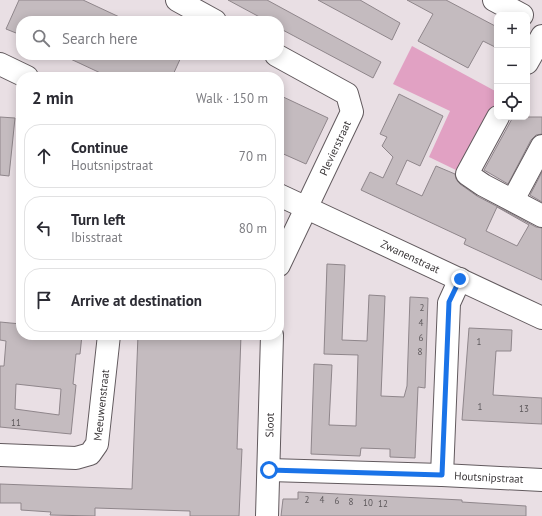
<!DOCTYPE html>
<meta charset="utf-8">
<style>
:root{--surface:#fff;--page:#f2f2f3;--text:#2b2b33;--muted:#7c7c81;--line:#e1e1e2}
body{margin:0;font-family:"PT Sans",sans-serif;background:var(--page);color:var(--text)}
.controls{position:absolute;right:12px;top:12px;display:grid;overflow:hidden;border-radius:8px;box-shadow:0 2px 10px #0003}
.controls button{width:36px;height:36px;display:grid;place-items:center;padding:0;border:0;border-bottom:1px solid var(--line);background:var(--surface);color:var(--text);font:20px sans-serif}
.stop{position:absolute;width:12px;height:12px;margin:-9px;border:3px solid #1a73e8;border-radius:50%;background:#fff}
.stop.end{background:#1a73e8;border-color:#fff;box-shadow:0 1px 4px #0008}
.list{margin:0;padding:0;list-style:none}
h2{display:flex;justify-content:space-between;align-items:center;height:52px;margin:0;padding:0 16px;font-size:17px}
h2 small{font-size:13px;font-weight:400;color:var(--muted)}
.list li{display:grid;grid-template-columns:26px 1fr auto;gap:12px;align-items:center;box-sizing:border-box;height:64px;margin:0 8px 8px;padding:0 8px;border:1px solid var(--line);border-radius:16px}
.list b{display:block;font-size:15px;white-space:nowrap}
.list p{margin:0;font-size:13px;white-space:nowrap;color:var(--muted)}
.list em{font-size:13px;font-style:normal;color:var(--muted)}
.icon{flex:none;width:22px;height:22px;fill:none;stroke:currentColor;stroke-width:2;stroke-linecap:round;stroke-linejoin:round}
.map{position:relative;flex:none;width:542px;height:516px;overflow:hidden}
.search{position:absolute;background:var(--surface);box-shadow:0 2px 10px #0003;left:16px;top:16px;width:268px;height:44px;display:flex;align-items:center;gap:10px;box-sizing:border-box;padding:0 14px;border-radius:16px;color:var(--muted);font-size:15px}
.panel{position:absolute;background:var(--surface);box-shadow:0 2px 10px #0003;left:16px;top:72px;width:268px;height:268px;border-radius:16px}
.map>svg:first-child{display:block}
</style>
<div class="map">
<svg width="542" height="516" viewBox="0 0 542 516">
<rect width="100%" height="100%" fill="#e9dfe4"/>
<path fill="#e1a1c3" d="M412,46L497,92V106L460,172L429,157L450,111L393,84Z"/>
<path fill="#c4bbbf" stroke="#8f868b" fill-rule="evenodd" d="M19,0H83L128,21H21V35L6,29Z
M228,0H267L381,62L373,78L279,28V21H267Z
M318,0H360L400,23L392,40Z
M407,0H446L497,27V48L483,41L468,68L418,41L433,14Z
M62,55H182L172,77H109Z
M399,94L443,116L420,166L407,160L396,184L422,196L436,166L455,174L456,179L460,184L477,196L536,227L542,228V280L464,244L466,239L361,190L370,172L383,178L393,157L382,146L387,137L380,134ZM497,207L529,225L517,246L486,231Z
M279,95L328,118L306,164L279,152Z
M0,117L15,118L9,176L0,175Z
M513,117H542V134L536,135L531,140L508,184L484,170Z
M542,172V202L530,195Z
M327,264L345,265L342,340L367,341L369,295L385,296L381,396L404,397L407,386L410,297L428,298L425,388L418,387L415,458L390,457V449L361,448L360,456L311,454L314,364L332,365L329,425L356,426L358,355L324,354Z
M0,322L21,324V335H82L80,354H76L73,384L76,385L71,434L0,427V366H4L6,341L0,340ZM16,384L61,389L59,415L15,409Z
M469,328L512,330L511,351H496L493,395L542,398V424L462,420Z
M138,335H241L237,449H242L239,516H190V511L95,508V516L50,515L51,512L21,510V503H0V484L132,489Z
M298,492L462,500V502L526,506V516H281L283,499H298Z"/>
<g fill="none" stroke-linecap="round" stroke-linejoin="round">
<g stroke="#625a5e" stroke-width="24">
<g id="minor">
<path d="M177,0L215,21"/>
<path d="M494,0L522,15"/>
<path d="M276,55L347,94L352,112L279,265"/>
<path d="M527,63L542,36"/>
<path d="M0,64L27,77"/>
<path d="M498,117L467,174L483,185L542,216"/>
<path id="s1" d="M279,195L542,318"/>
<path d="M513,200L542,146"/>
<path id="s2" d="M0,455L76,458L90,454L97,444L109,335"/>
<path id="s3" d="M269,470L442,475L542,480"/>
<path d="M442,475L449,303L460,279"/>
<path id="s4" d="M267,516L272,335"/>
</g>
</g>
<use href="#minor" stroke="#fff" stroke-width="22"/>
</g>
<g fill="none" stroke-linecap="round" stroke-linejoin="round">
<path stroke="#1a73e8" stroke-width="5" d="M269,470L442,475L449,302L460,279"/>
</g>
<g text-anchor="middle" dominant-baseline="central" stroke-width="3.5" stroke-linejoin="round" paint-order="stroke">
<g font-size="9" fill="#5c575a">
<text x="422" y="307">2</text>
<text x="421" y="322">4</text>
<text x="421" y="337">6</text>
<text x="479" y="341">1</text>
<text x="420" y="351">8</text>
<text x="480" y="406">1</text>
<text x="524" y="408">13</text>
<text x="16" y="422">11</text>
<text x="307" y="499">2</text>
<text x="322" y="499">4</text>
<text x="337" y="500">6</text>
<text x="351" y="501">8</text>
<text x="368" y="502">10</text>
<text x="383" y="503">12</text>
</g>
<g font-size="11" fill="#3a3638" stroke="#fff">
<text transform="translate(335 148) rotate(-65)">Plevierstraat</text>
<text stroke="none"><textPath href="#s1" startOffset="145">Zwanenstraat</textPath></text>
<text stroke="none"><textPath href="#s2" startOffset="142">Meeuwenstraat</textPath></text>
<text stroke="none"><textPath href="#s4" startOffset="91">Sloot</textPath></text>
<text stroke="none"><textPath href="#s3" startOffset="220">Houtsnipstraat</textPath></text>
</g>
</g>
</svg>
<div class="controls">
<button>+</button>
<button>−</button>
<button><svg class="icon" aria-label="locate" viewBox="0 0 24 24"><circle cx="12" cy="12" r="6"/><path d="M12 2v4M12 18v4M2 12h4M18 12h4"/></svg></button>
</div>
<div class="stop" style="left:269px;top:470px"></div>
<div class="stop end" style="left:460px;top:279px"></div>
<div class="search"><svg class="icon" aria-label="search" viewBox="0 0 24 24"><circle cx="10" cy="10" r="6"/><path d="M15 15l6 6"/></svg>Search here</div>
<section class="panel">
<h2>2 min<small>Walk · 150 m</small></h2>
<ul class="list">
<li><svg class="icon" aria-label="ahead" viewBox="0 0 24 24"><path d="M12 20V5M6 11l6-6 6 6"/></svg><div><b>Continue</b><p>Houtsnipstraat</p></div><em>70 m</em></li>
<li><svg class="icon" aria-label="left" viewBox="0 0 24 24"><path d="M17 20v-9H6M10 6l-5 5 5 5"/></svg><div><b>Turn left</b><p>Ibisstraat</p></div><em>80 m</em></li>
<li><svg class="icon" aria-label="arrive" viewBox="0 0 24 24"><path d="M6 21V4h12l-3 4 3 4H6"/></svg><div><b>Arrive at destination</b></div></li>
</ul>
</section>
</div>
